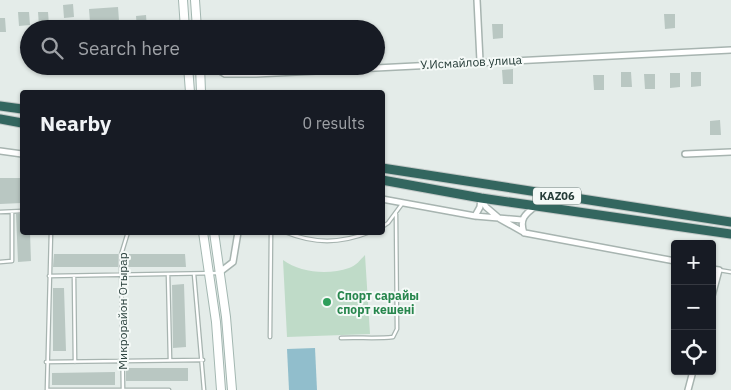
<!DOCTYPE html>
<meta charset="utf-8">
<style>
:root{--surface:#171b24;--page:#20242c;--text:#f1f3f6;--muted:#9ea1a6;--line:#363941}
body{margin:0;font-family:"IBM Plex Sans",sans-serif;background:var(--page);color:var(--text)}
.controls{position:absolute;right:15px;bottom:15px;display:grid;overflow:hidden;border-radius:5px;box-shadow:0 1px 4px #0004}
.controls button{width:45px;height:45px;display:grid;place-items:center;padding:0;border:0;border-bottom:1px solid var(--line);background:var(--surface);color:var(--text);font:25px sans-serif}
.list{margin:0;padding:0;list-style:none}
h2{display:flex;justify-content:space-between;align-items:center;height:65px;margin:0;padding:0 20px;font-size:21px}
h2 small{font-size:16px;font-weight:400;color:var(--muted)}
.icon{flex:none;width:28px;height:28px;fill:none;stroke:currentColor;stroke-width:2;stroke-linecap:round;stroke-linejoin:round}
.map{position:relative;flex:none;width:731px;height:390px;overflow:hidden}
.search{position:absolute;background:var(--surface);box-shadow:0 1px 4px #0004;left:20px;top:20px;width:365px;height:55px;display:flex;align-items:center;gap:12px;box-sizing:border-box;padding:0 18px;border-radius:28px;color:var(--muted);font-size:19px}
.panel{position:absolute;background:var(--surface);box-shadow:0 1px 4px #0004;left:20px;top:90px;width:365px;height:145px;border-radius:5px}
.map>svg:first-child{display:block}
</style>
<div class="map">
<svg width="731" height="390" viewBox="0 0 731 390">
<rect width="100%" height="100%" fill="#e4ece9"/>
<path fill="#bfdbc8" d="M365,255L370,334L287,337L283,260C300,273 329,275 349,268C356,266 360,260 365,255Z"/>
<path fill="#91becc" d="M315,348L317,390H289L287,349Z"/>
<path fill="#b9c7c2" d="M73,4L74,17L64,18L63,5Z
M118,7L119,21L90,22L89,9Z
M18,12H29L30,25L19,26Z
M38,12H48L49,25L39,26Z
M664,14H675V28L665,29Z
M146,15L147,29H137L136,16Z
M0,18H5L6,32H0Z
M492,24H503V38L493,39Z
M513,69V84H503L502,70Z
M621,72H631L632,87H621Z
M691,72H701V86L691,87Z
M670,73H680V87L670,88Z
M644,74H655V89H645Z
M593,75H604V90H594Z
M720,120L721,135H710V121Z
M0,178H22V203L0,204Z
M16,214H22V232H30L31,261L18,262Z
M54,254H118V267H53Z
M125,254H185L186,267H124Z
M184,284L186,347L173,348L172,285Z
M53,288H64L66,351H53Z
M126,368H188V381H126Z
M115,372V385H52V373Z"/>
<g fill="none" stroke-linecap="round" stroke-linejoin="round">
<g stroke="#a7b4b0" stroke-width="5">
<path id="lane" d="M0,212L22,211
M382,227L388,223L402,204
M285,232C315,244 339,244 370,232
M0,262L12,261V212
M719,270L731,272
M168,274L170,360
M194,274L204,390
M49,276L219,273
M74,277L75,362
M270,337L271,232
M341,338C358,337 376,339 393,337L397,329L396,214
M46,362L203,360
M47,390L51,232
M47,390H169
M123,390L121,255L128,232"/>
</g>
<g stroke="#a7b4b0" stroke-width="8">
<path id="street" d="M477,0L480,61
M212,66L225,74H256L731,50
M0,151L22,154
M685,154L731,152
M481,198L486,207L500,219L525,233L675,261
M382,199L475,216L522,220
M475,216L480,207L481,198
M524,233C519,219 525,214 536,206
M712,269L719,270L712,296
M220,272L233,262L238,232
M688,390L693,371"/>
</g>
<g stroke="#a3b7b1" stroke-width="10">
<path id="secondary" d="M183,0L185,29
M195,0L197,29
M188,66L190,92
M200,66L201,92
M203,232L216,322L221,390
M214,232L226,317L232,390"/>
</g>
<g stroke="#c2c8c7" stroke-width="11">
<path id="highway" d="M0,106L22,109
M0,119L22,123
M382,168L731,222
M382,180L481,198L731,234"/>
</g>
<use href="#lane" stroke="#fff" stroke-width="2.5"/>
<use href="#street" stroke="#fff" stroke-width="5"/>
<use href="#secondary" stroke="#fff" stroke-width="8"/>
<use href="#highway" stroke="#33665f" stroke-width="9"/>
</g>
<circle fill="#2e9e5b" stroke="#f4f9f7" stroke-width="2" cx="327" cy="302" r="5"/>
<g text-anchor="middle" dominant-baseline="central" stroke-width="4" stroke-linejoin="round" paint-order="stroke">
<rect fill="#f4f9f7" stroke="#637571" stroke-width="1" x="533" y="187.5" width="48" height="17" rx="4"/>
<g font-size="11" font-weight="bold" fill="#253c38">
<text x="557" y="196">KАZ06</text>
</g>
<g font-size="12" fill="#253c38" stroke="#f4f9f7">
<text transform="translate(471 62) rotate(-3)">У.Исмайлов улица</text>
<text transform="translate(122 311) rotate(-90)">Микрорайон Отырар</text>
</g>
<g font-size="12" font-weight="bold" fill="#27864d" stroke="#f4f9f7" text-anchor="start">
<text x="337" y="295">Спорт сарайы<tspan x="337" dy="14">спорт кешені</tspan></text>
</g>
</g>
</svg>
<div class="controls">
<button>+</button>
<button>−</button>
<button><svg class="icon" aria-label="locate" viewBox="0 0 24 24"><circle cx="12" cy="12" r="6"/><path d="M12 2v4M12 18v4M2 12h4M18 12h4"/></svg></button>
</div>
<div class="search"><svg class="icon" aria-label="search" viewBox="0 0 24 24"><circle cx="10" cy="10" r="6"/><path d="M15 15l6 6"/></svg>Search here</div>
<section class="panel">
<h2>Nearby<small>0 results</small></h2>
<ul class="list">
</ul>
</section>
</div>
